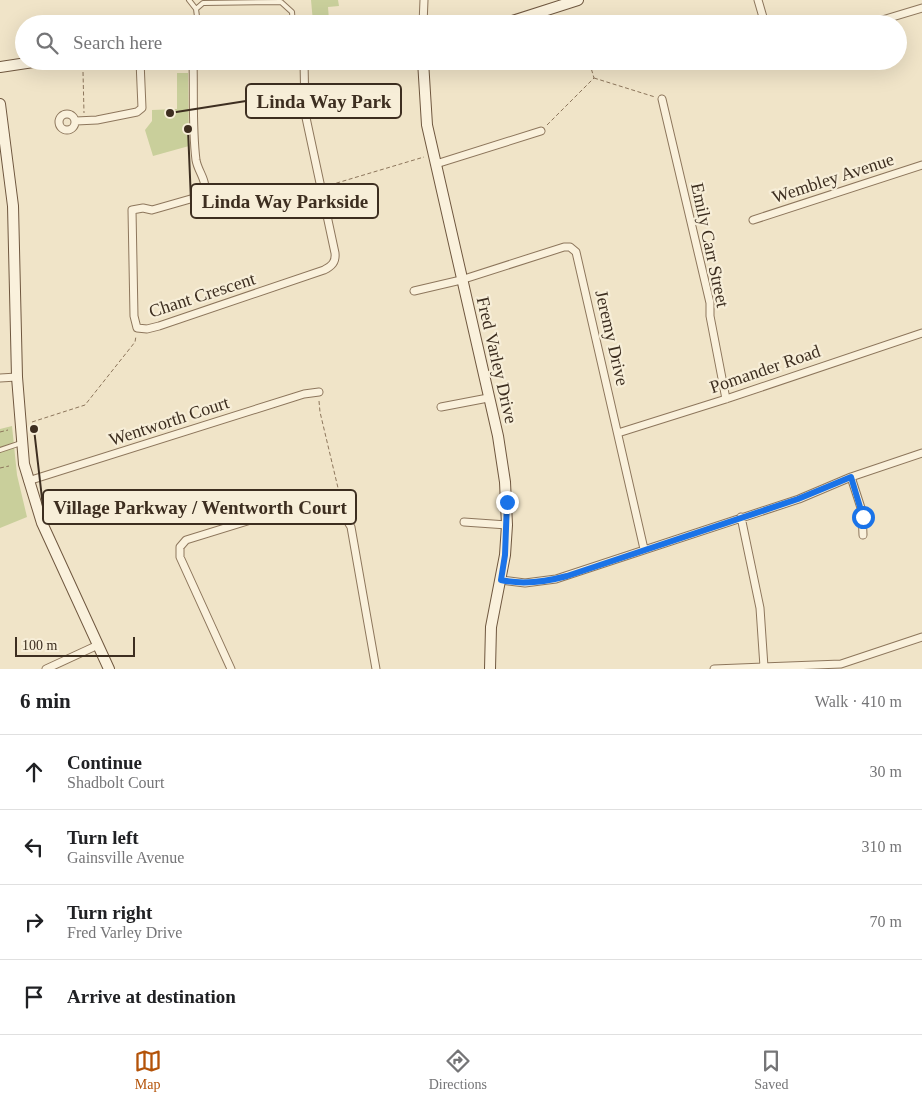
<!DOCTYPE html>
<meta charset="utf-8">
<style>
:root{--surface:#fff;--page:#f2f2f2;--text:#202124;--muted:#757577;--line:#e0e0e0;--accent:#b45309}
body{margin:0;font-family:"Times New Roman",serif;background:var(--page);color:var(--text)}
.scale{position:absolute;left:15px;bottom:12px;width:120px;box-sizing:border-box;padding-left:5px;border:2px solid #3d2e20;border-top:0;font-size:14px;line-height:18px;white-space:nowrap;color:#3d2e20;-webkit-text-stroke:4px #f7eed8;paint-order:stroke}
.stop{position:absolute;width:15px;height:15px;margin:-11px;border:4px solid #1a73e8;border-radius:50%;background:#fff}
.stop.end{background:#1a73e8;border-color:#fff;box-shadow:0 1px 5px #0008}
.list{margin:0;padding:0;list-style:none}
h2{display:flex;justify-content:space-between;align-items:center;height:65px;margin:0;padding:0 20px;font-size:21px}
h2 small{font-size:16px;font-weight:400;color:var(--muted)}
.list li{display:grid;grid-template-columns:32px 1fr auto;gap:15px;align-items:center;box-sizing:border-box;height:75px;padding:0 20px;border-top:1px solid var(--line)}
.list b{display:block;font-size:19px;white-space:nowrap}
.list p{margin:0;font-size:16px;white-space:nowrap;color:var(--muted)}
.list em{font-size:16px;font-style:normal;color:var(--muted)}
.icon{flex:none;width:28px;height:28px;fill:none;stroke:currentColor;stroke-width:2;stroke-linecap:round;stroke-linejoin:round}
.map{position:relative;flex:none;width:922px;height:669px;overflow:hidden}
.search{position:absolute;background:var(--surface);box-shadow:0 5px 20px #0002;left:15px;right:15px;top:15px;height:55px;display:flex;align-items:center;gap:12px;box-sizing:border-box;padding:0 18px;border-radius:28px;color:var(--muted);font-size:19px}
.sheet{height:365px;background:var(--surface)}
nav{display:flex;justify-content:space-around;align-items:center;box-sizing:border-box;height:70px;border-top:1px solid var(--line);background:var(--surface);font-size:14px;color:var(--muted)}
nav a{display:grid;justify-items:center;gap:2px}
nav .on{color:var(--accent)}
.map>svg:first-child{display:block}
</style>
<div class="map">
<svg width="922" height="669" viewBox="0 0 922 669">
<rect width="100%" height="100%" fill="#f0e4c8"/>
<path fill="#c9cf9b" d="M311,0H338L339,6L328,7L329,20L313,22Z
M177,73H188L189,146L153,156L145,130L152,121V110L177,109Z
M12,426L17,475L27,517L0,528V429Z"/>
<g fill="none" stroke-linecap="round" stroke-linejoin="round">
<g stroke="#8d765c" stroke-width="6">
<path id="lane" d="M189,0L196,9
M198,24L196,9L203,3L281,2L292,12L293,24
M0,450L21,443"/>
</g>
<g stroke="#8d765c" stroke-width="9">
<path id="street" d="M758,0L765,24
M423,24L424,0
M869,24L922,8
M193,61C194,94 192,128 196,160C198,173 211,184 201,196L152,210L143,208L132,210L134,316L137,328L147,329L159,326L324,270C332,266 336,262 335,253L305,113L304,61
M662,99L710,303V316L726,399
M59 122a8 8 0 1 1 16 0a8 8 0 1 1-16 0Z
M76,121L97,120L137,112L142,108L140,61
M436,164L541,131
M753,220L922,165
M414,291L461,280L564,247H570L576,252L644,549
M0,378L17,377
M441,407L488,398
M618,433L726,399L922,333
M851,477L862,511L863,535
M28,481L304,394L319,392
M741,517L760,608L764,667
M464,522L507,525
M501,580L525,583L556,579L799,499L851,477L922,453
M46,669L98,645
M231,669L180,557V547L186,540L267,515L329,512L345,517L351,527L376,669
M714,669L841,664L922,637"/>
</g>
<g stroke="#6f573f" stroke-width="12">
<path id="secondary" d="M503,24L578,0
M423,61L427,125L498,436L505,482L507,525L505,555L491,627L490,669
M0,67L40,61
M0,104L13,206L17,377L24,464L42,523L109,669"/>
</g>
<path stroke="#8d765c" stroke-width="1" stroke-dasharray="4 2.5" stroke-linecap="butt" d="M576,19L577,24
M83,72L84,113
M594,78L655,97
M547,125L594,78L589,61
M330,185L424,157
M319,401L320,412L343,509
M32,422L85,405L135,342L136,336
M0,432L8,430
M0,468L9,466"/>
<use href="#lane" stroke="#faf1dc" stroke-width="4"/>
<use href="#street" stroke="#faf1dc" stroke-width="7"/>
<use href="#secondary" stroke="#faf1dc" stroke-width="10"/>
</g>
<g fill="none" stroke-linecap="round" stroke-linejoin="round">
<path stroke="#1a73e8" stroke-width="6" d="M507,502L505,555L501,580C523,585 545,582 567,576L798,499L851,477L863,517"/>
</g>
<g text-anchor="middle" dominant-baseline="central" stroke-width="4.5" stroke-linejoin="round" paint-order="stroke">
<g font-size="18" fill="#3d2e20" stroke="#f7eed8">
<text transform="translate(833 178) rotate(-18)">Wembley Avenue</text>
<text transform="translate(710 245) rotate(78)">Emily Carr Street</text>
<text transform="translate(202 295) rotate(-18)">Chant Crescent</text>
<text transform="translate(612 338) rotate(77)">Jeremy Drive</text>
<text transform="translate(497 360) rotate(77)">Fred Varley Drive</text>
<text transform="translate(765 369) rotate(-19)">Pomander Road</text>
<text transform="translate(169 421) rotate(-18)">Wentworth Court</text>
</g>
</g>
<path fill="none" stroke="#3d2e20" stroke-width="2" d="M170 113L246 101M188 129L191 201M34 429L43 507"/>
<g fill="#3d2e20" stroke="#f7eed8" stroke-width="2">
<circle cx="170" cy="113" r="5"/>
<circle cx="188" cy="129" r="5"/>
<circle cx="34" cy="429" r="5"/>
</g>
<g fill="#f7eed8" stroke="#3d2e20" stroke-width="2">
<rect x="246" y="84" width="155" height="34" rx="5"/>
<rect x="191" y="184" width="187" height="34" rx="5"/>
<rect x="43" y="490" width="313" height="34" rx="5"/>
</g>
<g font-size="19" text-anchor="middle" font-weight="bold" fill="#3d2e20">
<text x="324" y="108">Linda Way Park</text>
<text x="285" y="208">Linda Way Parkside</text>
<text x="200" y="514">Village Parkway / Wentworth Court</text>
</g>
</svg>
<div class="scale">100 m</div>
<div class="stop" style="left:863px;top:517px"></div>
<div class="stop end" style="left:507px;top:502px"></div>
<div class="search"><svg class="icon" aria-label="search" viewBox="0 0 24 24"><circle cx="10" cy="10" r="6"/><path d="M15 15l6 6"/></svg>Search here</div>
</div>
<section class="sheet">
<h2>6 min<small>Walk · 410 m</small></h2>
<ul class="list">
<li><svg class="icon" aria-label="ahead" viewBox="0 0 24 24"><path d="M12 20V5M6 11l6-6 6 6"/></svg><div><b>Continue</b><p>Shadbolt Court</p></div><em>30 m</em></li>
<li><svg class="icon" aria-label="left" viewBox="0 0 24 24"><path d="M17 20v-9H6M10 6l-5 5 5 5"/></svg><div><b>Turn left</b><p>Gainsville Avenue</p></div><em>310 m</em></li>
<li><svg class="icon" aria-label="right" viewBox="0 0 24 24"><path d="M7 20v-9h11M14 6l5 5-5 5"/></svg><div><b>Turn right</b><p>Fred Varley Drive</p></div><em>70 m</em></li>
<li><svg class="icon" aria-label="arrive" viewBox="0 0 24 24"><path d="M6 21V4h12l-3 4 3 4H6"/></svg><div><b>Arrive at destination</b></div></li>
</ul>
</section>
<nav>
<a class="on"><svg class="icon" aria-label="map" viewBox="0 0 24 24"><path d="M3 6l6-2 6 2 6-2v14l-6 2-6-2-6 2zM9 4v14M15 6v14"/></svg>Map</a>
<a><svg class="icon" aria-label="directions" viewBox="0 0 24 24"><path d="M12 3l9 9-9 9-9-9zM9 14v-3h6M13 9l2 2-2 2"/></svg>Directions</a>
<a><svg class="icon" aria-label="saved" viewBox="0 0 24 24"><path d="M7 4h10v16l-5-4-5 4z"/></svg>Saved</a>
</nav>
